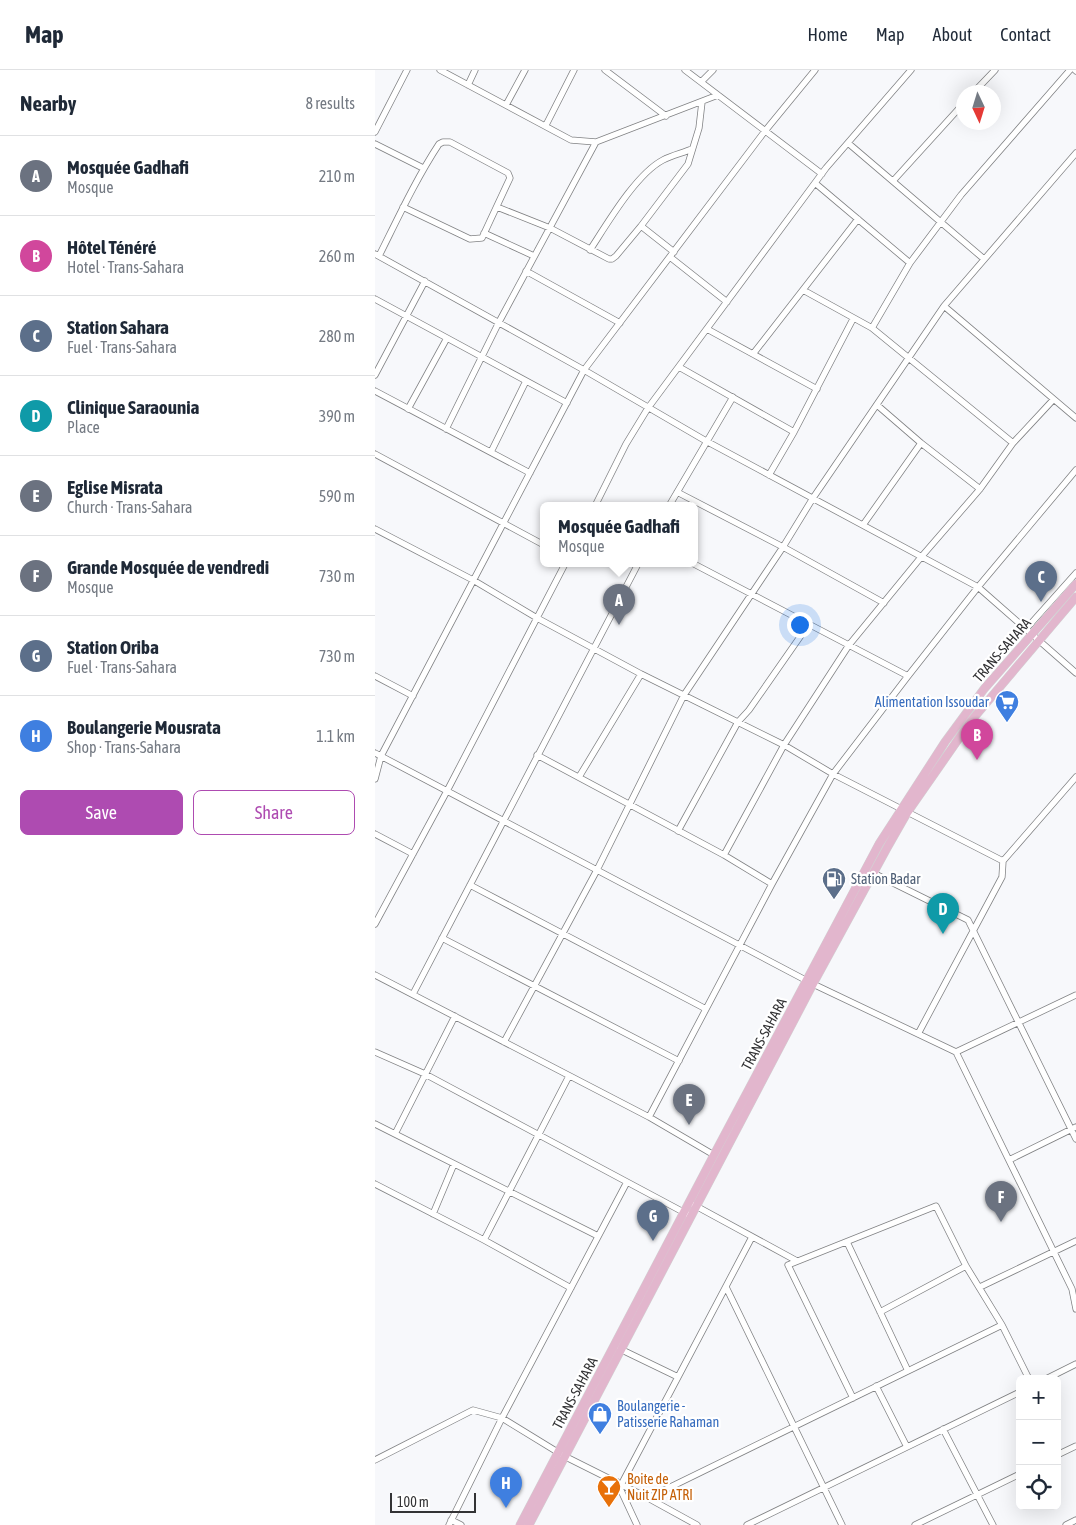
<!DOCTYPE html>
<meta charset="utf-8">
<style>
:root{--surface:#fff;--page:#f2f2f3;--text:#1f2937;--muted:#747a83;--line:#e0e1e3;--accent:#ae4bb1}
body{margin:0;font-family:"Asap Condensed",sans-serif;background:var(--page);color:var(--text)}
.controls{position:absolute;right:15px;bottom:15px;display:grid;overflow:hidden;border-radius:8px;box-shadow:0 5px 20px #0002}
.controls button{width:45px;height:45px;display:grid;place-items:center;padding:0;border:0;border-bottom:1px solid var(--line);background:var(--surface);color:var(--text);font:25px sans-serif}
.compass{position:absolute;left:581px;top:15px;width:45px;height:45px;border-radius:50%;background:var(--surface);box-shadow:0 5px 20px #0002;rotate:176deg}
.scale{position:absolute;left:15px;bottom:12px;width:86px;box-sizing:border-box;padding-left:5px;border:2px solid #333335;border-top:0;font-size:14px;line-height:18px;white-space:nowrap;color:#333335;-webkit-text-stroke:4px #fff;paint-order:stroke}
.you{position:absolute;left:424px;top:554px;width:18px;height:18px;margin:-12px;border:4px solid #fff;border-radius:50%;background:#1a73e8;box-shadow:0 0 0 8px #1a73e833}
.badge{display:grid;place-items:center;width:32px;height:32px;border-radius:50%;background:var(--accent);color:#fff;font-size:16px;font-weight:700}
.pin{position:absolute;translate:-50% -41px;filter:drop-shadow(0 1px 2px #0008)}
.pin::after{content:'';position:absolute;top:26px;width:18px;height:15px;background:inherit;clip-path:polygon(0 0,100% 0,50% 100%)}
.popup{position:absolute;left:165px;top:432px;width:158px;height:65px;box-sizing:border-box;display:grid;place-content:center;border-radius:8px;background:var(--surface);filter:drop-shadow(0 1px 4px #0005);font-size:16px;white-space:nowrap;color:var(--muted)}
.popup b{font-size:19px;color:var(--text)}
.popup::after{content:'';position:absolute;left:50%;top:100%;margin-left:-10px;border:10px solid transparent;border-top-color:var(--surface)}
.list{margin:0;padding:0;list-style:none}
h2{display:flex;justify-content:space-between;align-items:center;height:65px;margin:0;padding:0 20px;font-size:21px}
h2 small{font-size:16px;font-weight:400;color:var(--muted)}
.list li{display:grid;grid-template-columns:32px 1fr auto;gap:15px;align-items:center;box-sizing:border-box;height:80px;padding:0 20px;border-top:1px solid var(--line)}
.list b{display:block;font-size:19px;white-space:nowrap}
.list p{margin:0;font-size:16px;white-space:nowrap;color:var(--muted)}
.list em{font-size:16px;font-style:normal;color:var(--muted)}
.actions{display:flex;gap:10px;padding:15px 20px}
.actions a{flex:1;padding:11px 0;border:1px solid var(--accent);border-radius:8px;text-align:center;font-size:18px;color:var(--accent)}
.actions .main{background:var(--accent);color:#fff}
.icon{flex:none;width:28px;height:28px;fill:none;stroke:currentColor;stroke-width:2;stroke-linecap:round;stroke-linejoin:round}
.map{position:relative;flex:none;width:701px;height:1455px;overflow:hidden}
header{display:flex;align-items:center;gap:30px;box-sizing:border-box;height:70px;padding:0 25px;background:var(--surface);border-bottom:1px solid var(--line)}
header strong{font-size:24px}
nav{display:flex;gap:28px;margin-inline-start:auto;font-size:18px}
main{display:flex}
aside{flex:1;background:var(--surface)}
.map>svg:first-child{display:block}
</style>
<header>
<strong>Map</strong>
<nav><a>Home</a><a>Map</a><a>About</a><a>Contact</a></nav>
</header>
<main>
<aside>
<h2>Nearby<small>8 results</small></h2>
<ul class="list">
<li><span class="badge" style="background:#6b7280">A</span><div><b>Mosquée Gadhafi</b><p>Mosque</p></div><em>210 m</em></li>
<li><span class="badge" style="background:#d1479c">B</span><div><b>Hôtel Ténéré</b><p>Hotel · Trans-Sahara</p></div><em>260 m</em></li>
<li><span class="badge" style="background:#5c6f8a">C</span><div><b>Station Sahara</b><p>Fuel · Trans-Sahara</p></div><em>280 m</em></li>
<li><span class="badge" style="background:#0f9aa8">D</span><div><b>Clinique Saraounia</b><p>Place</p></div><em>390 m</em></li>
<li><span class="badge" style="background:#6b7280">E</span><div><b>Eglise Misrata</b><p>Church · Trans-Sahara</p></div><em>590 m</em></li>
<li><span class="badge" style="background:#6b7280">F</span><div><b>Grande Mosquée de vendredi</b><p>Mosque</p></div><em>730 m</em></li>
<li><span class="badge" style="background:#5c6f8a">G</span><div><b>Station Oriba</b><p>Fuel · Trans-Sahara</p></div><em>730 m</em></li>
<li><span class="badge" style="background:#3f7fe0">H</span><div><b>Boulangerie Mousrata</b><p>Shop · Trans-Sahara</p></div><em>1.1 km</em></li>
</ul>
<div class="actions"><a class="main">Save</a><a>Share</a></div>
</aside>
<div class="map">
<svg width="701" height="1455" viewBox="0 0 701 1455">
<rect width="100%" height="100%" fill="#f7f8fb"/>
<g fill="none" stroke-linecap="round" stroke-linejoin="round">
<g stroke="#818284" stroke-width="7">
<path id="minor" d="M65,0L196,70L221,72
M230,0L291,46
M310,0L447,104
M700,0L701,1
M326,12L338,0
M93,15L100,0
M599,22L620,0
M131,35L150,0
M171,55L199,0
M0,62L32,0
M473,73L609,189
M0,74L48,98
M518,111L588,34
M440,113L535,193
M122,137L175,158L234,189H237L241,186L266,156L299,182
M266,156L313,94L324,58L327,32
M109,163L159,186
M215,180C232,154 261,104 288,90C297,85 308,83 317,79
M0,184L209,300L331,371L603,517L701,603
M4,186C23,148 41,109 64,74L68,72H75L133,103L135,108L107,168L95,169L28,137
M295,187L352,232
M151,201L245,253
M428,220L497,258L638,373
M0,229L192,333
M569,236L701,348
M497,258L535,193L586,125L695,0
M332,259L442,319
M378,284L483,149
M304,297L419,362
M0,305L50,211
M0,321L155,403
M502,335L546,373L605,419
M33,339L72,268
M71,359L124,252L221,72L343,25
M116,382L151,311
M0,384L169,475
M394,405L419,362L478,249
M302,422L408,477L509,533
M220,436L251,374L273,338L451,98L536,0
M294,436L358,327
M488,455L546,373
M0,459L98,510L162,548L266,604L409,675L458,704L628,791
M319,494L533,606
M651,559L701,503
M0,606L38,626
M0,683L438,914L581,982L697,1219L701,1239
M162,685L349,785L397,814
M204,707L266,604
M0,709L6,686L209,300L390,61L440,0
M303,761L363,652L374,640L434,554
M0,764L38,784
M349,785L409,675L474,575L547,486L605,419L638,373L678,330
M498,803L593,850L701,1069
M95,815L331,939
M0,854L72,721L190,494
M67,868L304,991
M0,905L274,1047L339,1085
M38,924L263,494
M543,964L627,807L628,791L701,707
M129,972L222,800L309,625L408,477L438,428L569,236L701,83
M0,982L50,1004L312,1144
M581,982L701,925
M274,1047L397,814L458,704L533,606L603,517L701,400
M0,1054L223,1166
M20,1064L80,946
M634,1090L701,1057
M0,1114L109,1170L196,1218
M319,1135L422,1191
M58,1144L79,1094
M109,1170L194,1006
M472,1172L533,1301
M351,1217L467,1455
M605,1217L701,1171
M505,1242L591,1196
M245,1279L303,1307
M671,1309L701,1294
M501,1316L532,1377
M478,1328L413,1195L561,1136L591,1196L627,1255L654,1309
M568,1359L618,1455
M682,1385L701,1376
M0,1390L98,1340L127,1348L189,1386L273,1428L322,1455
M242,1412L262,1455
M246,1415L377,1167
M273,1428L627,1255
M76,1450L86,1455
M74,1455L127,1348L252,1112
M372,1455L645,1322
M540,1455L645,1404
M691,1455L701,1450"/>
</g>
<g stroke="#d2d2d3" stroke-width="9">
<path id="major" d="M145,1455L342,1079L504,774L570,672L609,619L701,514
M154,1455L438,914L512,778L532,743L596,651L701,527"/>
</g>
<use href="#minor" stroke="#fff" stroke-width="5.5"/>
<use href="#major" stroke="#e2b6cd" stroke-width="8"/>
</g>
<defs>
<g id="supermarket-pin" transform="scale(1.25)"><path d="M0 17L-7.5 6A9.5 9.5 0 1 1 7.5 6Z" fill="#3f7fe0" stroke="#fff"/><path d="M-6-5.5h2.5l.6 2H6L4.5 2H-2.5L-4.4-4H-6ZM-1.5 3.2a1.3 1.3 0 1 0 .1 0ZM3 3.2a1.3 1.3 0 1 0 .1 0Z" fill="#fff"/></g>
<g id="fuel-pin" transform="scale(1.25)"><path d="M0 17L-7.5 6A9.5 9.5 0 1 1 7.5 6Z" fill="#5c6f8a" stroke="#fff"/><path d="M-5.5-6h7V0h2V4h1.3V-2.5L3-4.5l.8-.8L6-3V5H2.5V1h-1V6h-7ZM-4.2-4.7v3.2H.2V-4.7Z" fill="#fff"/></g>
<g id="shop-pin" transform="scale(1.25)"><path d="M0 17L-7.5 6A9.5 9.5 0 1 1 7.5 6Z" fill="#3f7fe0" stroke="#fff"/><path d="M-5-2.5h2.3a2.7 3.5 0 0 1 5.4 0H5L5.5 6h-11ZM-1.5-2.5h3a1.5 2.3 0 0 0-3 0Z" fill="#fff"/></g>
<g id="bar-pin" transform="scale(1.25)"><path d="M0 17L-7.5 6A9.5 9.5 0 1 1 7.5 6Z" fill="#e8710a" stroke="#fff"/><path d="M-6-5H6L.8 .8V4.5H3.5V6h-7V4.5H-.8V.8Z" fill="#fff"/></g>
</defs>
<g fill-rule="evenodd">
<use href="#supermarket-pin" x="632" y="632"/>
<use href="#fuel-pin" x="459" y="809"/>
<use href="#shop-pin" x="225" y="1344"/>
<use href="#bar-pin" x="234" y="1417"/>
</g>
<g text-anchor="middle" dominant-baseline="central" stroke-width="4.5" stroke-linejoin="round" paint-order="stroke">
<g font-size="14" fill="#333335" stroke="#fff">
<text transform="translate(627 580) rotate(-49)">TRANS-SAHARA</text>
<text transform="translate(389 964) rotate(-62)">TRANS-SAHARA</text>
<text transform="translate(200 1323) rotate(-62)">TRANS-SAHARA</text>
</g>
<g font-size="14" fill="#366cbe" stroke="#fff" text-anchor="end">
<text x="614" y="632">Alimentation Issoudar</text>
<text x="242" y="1336" text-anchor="start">Boulangerie -<tspan x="242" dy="16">Patisserie Rahaman</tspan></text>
</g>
<g font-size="14" fill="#4e5e75" stroke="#fff" text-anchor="start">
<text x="476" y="809">Station Badar</text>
</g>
<g font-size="14" fill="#c56008" stroke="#fff" text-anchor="start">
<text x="252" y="1409">Boite de<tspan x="252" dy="16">Nuit ZIP ATRI</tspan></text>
</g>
</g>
</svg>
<div class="controls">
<button>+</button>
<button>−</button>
<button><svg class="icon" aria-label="locate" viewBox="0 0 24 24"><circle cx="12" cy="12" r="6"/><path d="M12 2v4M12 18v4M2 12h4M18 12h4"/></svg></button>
</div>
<svg class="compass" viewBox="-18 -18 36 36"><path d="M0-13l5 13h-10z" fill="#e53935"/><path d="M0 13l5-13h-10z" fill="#747a83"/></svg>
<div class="scale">100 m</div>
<div class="you"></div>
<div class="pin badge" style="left:244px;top:555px;background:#6b7280">A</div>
<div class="popup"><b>Mosquée Gadhafi</b>Mosque</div>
<div class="pin badge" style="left:602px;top:690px;background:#d1479c">B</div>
<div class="pin badge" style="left:666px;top:532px;background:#5c6f8a">C</div>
<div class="pin badge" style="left:568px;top:864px;background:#0f9aa8">D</div>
<div class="pin badge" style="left:314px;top:1055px;background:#6b7280">E</div>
<div class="pin badge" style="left:626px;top:1152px;background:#6b7280">F</div>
<div class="pin badge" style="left:278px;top:1171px;background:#5c6f8a">G</div>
<div class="pin badge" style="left:131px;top:1438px;background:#3f7fe0">H</div>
</div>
</main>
